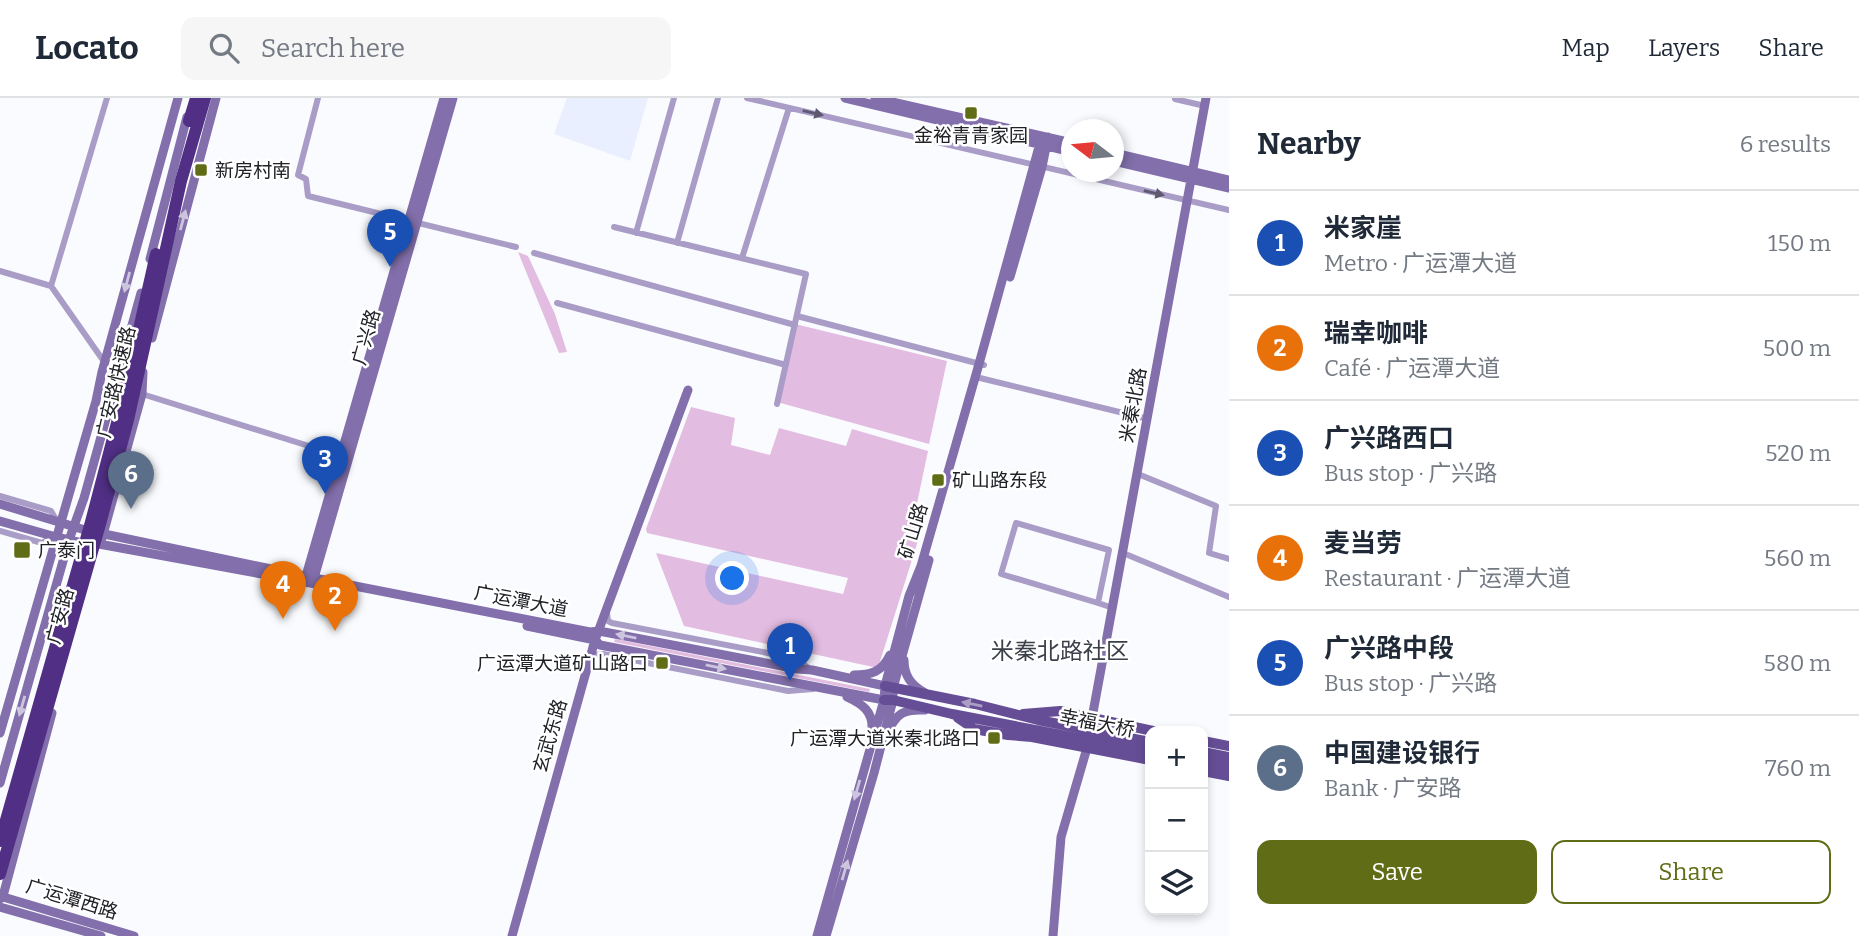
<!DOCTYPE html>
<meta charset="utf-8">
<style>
:root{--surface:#fff;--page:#f6f6f7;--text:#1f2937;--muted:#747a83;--line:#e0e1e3;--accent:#616d16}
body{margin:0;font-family:Bitter,"Noto Sans SC",serif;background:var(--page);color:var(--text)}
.controls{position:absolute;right:21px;bottom:21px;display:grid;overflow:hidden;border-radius:14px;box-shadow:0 4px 10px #0003}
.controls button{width:63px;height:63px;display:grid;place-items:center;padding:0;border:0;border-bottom:2px solid var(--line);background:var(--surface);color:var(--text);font:35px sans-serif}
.compass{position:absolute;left:1061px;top:21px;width:63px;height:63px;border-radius:50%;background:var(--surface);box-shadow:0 4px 10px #0003;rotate:286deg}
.you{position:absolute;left:733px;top:481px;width:24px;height:24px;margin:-18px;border:5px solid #fff;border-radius:50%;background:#1a73e8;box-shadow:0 0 0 10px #1a73e833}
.badge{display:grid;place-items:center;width:46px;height:46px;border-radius:50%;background:var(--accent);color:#fff;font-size:23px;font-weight:700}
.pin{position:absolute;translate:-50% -58px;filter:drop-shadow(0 2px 4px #0008)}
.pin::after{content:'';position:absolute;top:37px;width:24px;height:21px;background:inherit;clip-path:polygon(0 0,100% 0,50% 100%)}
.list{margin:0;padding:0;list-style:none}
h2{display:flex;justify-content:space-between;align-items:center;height:91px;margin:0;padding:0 28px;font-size:30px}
h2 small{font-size:23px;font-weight:400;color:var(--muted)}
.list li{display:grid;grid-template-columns:46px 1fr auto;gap:21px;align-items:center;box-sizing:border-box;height:105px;padding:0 28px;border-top:2px solid var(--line)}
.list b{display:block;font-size:26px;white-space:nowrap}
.list p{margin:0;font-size:23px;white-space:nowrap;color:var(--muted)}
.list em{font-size:23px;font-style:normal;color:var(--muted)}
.actions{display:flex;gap:14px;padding:21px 28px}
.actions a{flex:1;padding:16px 0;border:2px solid var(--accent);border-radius:14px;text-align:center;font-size:24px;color:var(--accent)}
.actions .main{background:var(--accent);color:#fff}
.icon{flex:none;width:38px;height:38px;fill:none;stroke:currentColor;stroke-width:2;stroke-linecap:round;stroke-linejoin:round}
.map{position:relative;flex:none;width:1229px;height:838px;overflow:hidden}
header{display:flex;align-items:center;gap:42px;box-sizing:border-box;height:98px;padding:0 35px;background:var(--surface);border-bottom:2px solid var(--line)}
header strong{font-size:33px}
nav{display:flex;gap:38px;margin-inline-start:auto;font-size:24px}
.search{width:490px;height:63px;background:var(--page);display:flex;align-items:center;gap:18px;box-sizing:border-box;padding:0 24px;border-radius:14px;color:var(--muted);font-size:26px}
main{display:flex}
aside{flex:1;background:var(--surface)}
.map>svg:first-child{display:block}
</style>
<header>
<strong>Locato</strong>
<div class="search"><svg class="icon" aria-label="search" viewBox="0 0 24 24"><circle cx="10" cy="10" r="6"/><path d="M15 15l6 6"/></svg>Search here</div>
<nav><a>Map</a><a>Layers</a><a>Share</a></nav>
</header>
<main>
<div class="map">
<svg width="1229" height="838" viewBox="0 0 1229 838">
<rect width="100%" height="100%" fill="#fafbfe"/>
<path fill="#e9effe" d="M567,0H648L630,63L554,36Z"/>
<path fill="#e3bce1" d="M518,154L528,158L555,216L567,254L559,255Z
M795,226L947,263L929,346L777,304Z
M691,309L735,320L731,347L770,357L779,330L846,348L852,331L928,353L916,410L927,414L878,570L684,528L656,455L843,496L848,480L647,435L646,431Z
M615,541L870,591L869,594L614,544Z"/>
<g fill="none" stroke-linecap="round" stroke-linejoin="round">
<path stroke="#a99dc7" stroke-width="6" d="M318,0L298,77L306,81L308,98L516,149
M747,0L1229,112
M1176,0L1175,1L1205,8
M614,129L806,176L777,306
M636,135L674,0
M677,145L718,0
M534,155L795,227
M742,160L789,10
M0,173L51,188
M557,205L786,267
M797,218L984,267
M105,265L51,188L107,0
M980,280L1148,321
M142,296L341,358
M1138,376L1216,408L1209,455L1229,461
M0,398L51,413L57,423
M0,433L42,445L53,438
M1123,455L1229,499
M1098,505L1109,452L1016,425L1001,476L1098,505L1113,510
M607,515L608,523L612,525L794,560L810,571
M591,560L595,557L603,556L788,593L813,591"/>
<path stroke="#826fab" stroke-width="9" d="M845,0L1072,54
M875,0L1072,45
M1114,55L1229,82
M1114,63L1229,90
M150,161L187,19
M1010,179L1042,69L1048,39
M152,240L216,0
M0,406L85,432L314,480L590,534L599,533L797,571L812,572L885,588
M0,423L56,439L82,445L99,446L321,487
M102,440L142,296L143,274
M303,482L306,478L444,0
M310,484L314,480L453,0
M527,528L595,542L600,547L884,602
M904,562C904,578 911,587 925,595
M854,577C871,577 882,574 890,557
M847,599C862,606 873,613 872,631
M1092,620L1206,0
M0,635L96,303L102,274L178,0
M887,635C897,615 903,611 925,612
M0,685L69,442L84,400L141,195
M0,798L134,838
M0,801L3,798L52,615
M0,809L101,838
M512,838L595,542L688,292
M817,838L884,602L885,588L909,498L921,468L979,266L1042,38
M826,838L874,675L893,602V590L929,462
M1053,838L1061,739L1087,650"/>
<path stroke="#664e96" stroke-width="10" d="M885,588L975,606L1038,622L1150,644
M884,602H893L952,616L1150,654
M1023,616L1060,613L1153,633
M958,620L974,631L1008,637L1032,639L1150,662
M1203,643L1229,648
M1203,654L1229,659
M1203,664L1229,669
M1203,673L1229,678"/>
<path stroke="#502f84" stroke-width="12" d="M189,23L196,0
M0,743L91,424L123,302L156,156
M0,776L100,426L128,322L181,83L205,0"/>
</g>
<defs><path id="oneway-solid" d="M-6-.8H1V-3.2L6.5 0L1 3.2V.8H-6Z" transform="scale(1.75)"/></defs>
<g fill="#5e596f">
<use href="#oneway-solid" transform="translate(813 15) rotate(13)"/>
<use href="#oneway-solid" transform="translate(1154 95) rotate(13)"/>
</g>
<g fill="#cdc5dd">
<use href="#oneway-solid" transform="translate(183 122) rotate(-75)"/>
<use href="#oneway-solid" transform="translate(127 184) rotate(105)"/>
<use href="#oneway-solid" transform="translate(626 538) rotate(-169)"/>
<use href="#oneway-solid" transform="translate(716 569) rotate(11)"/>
<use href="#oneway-solid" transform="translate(22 608) rotate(106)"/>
<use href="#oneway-solid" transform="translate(857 692) rotate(106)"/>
<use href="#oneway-solid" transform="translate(845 772) rotate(-74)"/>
</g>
<use fill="#ab9ec5" href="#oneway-solid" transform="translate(972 606) rotate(-168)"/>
<g fill="#616d16" stroke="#fff" stroke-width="2.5">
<rect x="964" y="8" width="14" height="14" rx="3.5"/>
<rect x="194" y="65" width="14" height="14" rx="3.5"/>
<rect x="931" y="375" width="14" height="14" rx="3.5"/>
<rect x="13" y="443" width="18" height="18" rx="3.5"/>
<rect x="655" y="558" width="14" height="14" rx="3.5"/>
<rect x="987" y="633" width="14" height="14" rx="3.5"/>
</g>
<g text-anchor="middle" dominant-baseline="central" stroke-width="5" stroke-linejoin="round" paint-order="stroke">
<g font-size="19" fill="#202227" stroke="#fff" text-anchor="start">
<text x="971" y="37" text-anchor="middle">金裕青青家园</text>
<text x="215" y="72">新房村南</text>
<text x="952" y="382">矿山路东段</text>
<text x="38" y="452">广泰门</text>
<text x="648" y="565" text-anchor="end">广运潭大道矿山路口</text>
<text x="980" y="640" text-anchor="end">广运潭大道米秦北路口</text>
</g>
<g font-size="19" fill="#202227" stroke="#fff">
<text transform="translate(366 239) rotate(-74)">广兴路</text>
<text transform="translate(116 284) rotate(-77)">广安路快速路</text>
<text transform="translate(1133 307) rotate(-80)">米秦北路</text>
<text transform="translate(913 433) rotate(-73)">矿山路</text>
<text transform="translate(521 503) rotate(11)">广运潭大道</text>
<text transform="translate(60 518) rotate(-75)">广安路</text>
<text transform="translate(1097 625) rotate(11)">幸福大桥</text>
<text transform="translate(550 638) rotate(-74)">玄武东路</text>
<text transform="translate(72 801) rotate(17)">广运潭西路</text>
</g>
<g font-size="23" fill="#3c404a" stroke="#fff">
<text x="1060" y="553">米秦北路社区</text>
</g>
</g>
</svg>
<div class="controls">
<button>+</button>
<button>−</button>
<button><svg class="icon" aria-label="layers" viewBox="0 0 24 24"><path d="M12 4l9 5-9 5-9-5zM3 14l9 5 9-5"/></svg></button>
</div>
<svg class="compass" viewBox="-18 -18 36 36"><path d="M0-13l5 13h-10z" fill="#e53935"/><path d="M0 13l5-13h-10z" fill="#747a83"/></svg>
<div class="you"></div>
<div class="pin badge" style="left:790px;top:583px;background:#1a4fb4">1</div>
<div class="pin badge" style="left:335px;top:533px;background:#e8710a">2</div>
<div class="pin badge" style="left:325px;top:396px;background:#1a4fb4">3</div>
<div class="pin badge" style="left:283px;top:521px;background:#e8710a">4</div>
<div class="pin badge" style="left:390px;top:169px;background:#1a4fb4">5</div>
<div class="pin badge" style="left:131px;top:411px;background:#5c6f8a">6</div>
</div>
<aside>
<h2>Nearby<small>6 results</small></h2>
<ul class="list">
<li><span class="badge" style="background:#1a4fb4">1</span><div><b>米家崖</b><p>Metro · 广运潭大道</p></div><em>150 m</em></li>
<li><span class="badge" style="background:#e8710a">2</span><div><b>瑞幸咖啡</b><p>Café · 广运潭大道</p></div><em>500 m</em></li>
<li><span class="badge" style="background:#1a4fb4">3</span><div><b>广兴路西口</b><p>Bus stop · 广兴路</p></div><em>520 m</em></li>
<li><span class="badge" style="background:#e8710a">4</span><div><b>麦当劳</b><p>Restaurant · 广运潭大道</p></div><em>560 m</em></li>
<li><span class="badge" style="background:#1a4fb4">5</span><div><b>广兴路中段</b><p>Bus stop · 广兴路</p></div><em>580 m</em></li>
<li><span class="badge" style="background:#5c6f8a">6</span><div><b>中国建设银行</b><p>Bank · 广安路</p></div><em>760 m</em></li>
</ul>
<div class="actions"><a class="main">Save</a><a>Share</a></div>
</aside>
</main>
